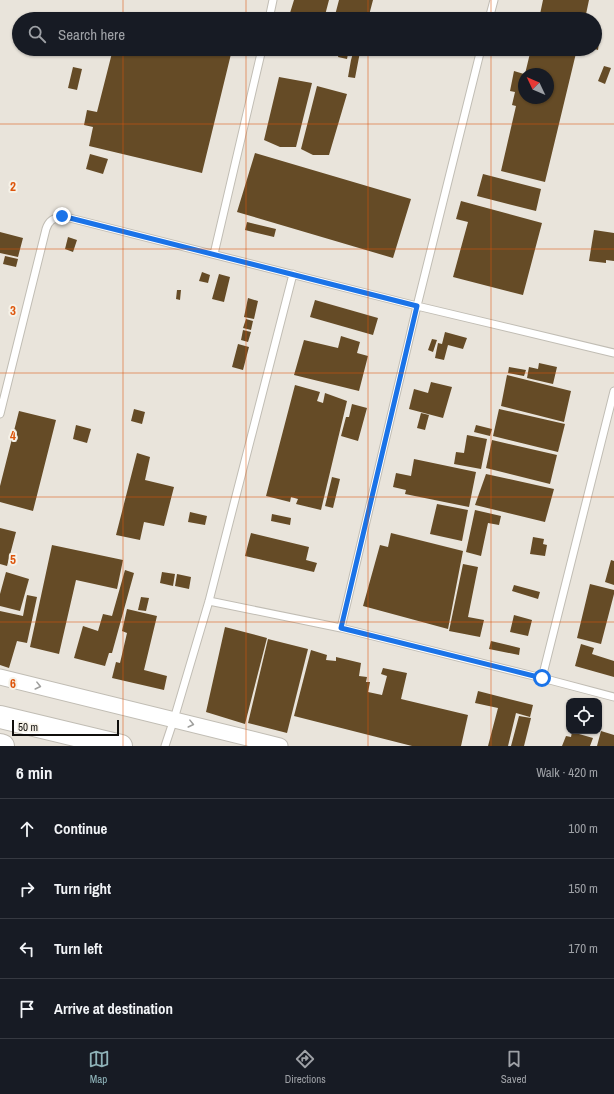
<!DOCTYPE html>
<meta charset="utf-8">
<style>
:root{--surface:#171b24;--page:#242831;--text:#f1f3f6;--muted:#9ea1a6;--line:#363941;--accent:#8eb2b8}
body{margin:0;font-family:"Archivo Narrow",sans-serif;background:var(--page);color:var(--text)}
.controls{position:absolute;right:12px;bottom:12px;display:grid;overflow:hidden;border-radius:8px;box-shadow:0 1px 3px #0004}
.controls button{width:36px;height:36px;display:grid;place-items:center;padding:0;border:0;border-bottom:1px solid var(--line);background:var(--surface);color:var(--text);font:20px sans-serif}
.compass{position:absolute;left:518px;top:68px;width:36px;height:36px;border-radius:50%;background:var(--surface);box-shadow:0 1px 3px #0004;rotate:314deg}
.scale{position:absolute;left:12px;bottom:10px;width:107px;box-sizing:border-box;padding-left:4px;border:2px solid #100e0b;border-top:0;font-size:11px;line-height:14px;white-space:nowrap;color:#100e0b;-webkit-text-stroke:3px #f6f2e8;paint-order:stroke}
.stop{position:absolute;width:12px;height:12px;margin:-9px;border:3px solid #1a73e8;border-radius:50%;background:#fff}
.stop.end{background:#1a73e8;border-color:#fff;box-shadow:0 1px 4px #0008}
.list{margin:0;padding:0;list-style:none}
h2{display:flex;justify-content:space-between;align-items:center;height:52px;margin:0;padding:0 16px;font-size:17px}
h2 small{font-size:13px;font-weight:400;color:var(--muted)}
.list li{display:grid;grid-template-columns:26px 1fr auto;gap:12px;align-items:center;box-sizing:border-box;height:60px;padding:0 16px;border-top:1px solid var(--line)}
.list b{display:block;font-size:15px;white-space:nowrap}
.list em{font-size:13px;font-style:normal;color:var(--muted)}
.icon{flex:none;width:22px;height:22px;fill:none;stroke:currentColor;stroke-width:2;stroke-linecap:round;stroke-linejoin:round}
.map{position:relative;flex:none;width:614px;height:746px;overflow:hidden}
.search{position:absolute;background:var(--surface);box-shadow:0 1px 3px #0004;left:12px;right:12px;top:12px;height:44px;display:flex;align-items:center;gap:10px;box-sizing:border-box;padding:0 14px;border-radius:22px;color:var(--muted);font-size:15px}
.sheet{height:292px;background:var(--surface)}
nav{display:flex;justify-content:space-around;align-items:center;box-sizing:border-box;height:56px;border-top:1px solid var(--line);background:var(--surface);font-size:11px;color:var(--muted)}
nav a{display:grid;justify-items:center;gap:2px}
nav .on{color:var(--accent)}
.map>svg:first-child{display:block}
</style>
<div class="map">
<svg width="614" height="746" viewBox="0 0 614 746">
<rect width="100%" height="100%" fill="#e9e4db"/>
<path fill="#654b26" d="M294,0H329L324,19H302L290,13Z
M339,0H373L368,19H334Z
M543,0H589L585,19H539Z
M595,41L599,42L598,50L595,49Z
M113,49H209L231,54L202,173L89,146L93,127L84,125L87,110L97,112Z
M340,49H349L347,59L338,57Z
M531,49H577L545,182L501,171L516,106L512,105L515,92L510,91L514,71L524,74V98H548V74H525Z
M354,50L360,52L355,78L348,77L351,60Z
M604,66L611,68L605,84L598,81Z
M73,67L82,69L77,90L68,88Z
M279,77L312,83L296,147H280L264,140Z
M317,86L347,94L329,155H313L301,149Z
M255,153L411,199L393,258L237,212Z
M90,154L108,159L103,174L86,169Z
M483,174L541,189L536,211L477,196Z
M461,201L542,223L523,295L453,277L468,222L456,219Z
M247,222L276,229L274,237L245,230Z
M594,230L614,233V261L606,260V263L589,261Z
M0,232L23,238L18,257L0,253Z
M68,237L77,240L73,252L65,249Z
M5,256L18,259L16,267L3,264Z
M202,272L210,275L208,283L199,281Z
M219,274L230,277L224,302L212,299Z
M177,290H181L180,300L176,299Z
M248,298L258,301L254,319L244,317Z
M315,300L378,318L373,335L310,317Z
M246,319L253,321L251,330L243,328Z
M243,330L251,332L248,342L241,340Z
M445,332L467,338L463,349L448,345L444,360L435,358L438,343L442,344Z
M341,336L360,342L357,353L368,356L359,391L294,375L304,340L338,348Z
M432,339L437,340L433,352L428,350Z
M238,344L249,347L243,370L232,367Z
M539,363L557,367L553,384L527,378L529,367L538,369Z
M509,367L526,370L524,376L508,373Z
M507,375L571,391L564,422L501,406Z
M431,382L452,387L443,418L409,409L414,389L428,393Z
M295,385L320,392L317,401L323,403L325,393L347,401L321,510L296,504L298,499L291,497L290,502L266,496Z
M352,404L367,408L358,441L341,436L346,417H349Z
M134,409L145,412L142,424L131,421Z
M499,409L565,424L558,452L493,436Z
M19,411L56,420L33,511L0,502V486Z
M421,413L429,415L425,430L417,428Z
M76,425L91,429L87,443L73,439Z
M476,425L492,429L490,436L474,432Z
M467,435L487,439L481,469L454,464L456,452L464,453Z
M492,440L557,455L550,484L486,468Z
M137,453L150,457L145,480L174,487L164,526L144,522L140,540L116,535Z
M414,459L476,472L469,507L405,494L406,490L393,487L396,473L411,476Z
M486,474L554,489L545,522L475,505Z
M332,477L340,479L333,508L325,506Z
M437,504L468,510L462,541L430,534Z
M475,510L501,516L499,525L488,523L481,556L466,552Z
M190,512L207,516L205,525L188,522Z
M272,514L291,518L290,525L271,521Z
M0,528L16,532L7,566L0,564Z
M251,533L309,547L306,560L317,563L314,572L245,556Z
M391,533L463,551L448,629L363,606L380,545L388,547Z
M533,537L544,539L543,544L547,545L545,556L530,554Z
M52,545L123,560L117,589L76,580L59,654L30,647Z
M611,560L614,561V585L605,582Z
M463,564L478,567L468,617L484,620L480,637L449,631Z
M125,570L134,573L112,653H109L105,666L74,658L83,626L98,631L103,614L112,616Z
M6,572L29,579L20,611L0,606V594Z
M162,572L175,574L173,586L160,583Z
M177,574L191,577L189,589L175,586Z
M590,584L614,590V594L601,644L577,638Z
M514,585L540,592L538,599L512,591Z
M27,595L37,597L27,643L17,641L9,668L0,665V611L23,616Z
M141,597L149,598L146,611L138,610Z
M127,609L157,616L144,670L167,676L164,690L112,678L116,662L120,663L127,633L122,631Z
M514,615L532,620L528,636L510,632Z
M225,627L267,638L245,724L206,712Z
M268,639L308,649L287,733L248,723Z
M491,641L520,648L519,655L489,649Z
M581,644L594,648L592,654L614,661V677L575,666Z
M311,650L327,655L326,660L336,661V657L361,663L359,676L367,677L366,682H370L368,692L382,695L387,676L381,674L383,668L407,673L401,699L468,715L461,746H412L294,716Z
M478,691L533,705L530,717L516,713L508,746H488L498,708L475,703Z
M519,716L531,718L524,746H511Z
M601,731L614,735V746H597Z
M572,732L593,738L590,746H562L566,736L571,737Z"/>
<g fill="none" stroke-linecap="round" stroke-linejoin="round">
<g stroke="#c1bdb4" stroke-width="9">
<path id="service" d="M269,19L273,0
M489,19L494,0
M214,254L262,49
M0,414L46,229C49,220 53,219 62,216L417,306L614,353
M209,601L341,628L542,678L614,697
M341,628L417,306L481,49
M542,678L614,391
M165,746L174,719L209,601L293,274"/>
</g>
<g stroke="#c1bdb4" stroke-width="17">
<path id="minor" d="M0,677L280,746"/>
</g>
<g stroke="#c1bdb4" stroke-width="24">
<path id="primary" d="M0,717L121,746
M0,745L3,746"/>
</g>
<use href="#service" stroke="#fff" stroke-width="7"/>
<use href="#minor" stroke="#fff" stroke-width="15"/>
<use href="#primary" stroke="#fff" stroke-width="22"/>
</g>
<defs><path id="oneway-chevron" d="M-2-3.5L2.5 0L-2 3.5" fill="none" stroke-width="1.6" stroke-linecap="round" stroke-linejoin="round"/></defs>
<g stroke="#9f9f9d">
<use href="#oneway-chevron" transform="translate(38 686) rotate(14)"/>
<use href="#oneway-chevron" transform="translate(191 724) rotate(14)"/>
</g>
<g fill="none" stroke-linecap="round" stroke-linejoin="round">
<path stroke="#1a73e8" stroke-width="5" d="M62,216L417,306L341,628L542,678"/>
</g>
<path fill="none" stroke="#dd550c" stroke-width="1" stroke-opacity="0.55" d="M123,0V19M246,0V19M368,0V19M491,0V19M123,49V746M246,49V746M368,49V746M491,49V746M0,124H614M0,249H614M0,373H614M0,497H614M0,622H614"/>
<g font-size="13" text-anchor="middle" font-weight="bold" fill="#dd550c" stroke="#f6f2e8" stroke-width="4" stroke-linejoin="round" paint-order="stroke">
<text x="13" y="191">2</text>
<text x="13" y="315">3</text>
<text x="13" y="440">4</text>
<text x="13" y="564">5</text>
<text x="13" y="688">6</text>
</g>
</svg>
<div class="controls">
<button><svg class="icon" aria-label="locate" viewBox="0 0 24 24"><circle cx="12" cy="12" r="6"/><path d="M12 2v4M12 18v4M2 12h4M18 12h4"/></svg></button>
</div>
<svg class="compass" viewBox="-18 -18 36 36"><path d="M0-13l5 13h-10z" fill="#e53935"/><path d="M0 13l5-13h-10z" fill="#9ea1a6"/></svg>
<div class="scale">50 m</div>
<div class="stop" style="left:542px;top:678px"></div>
<div class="stop end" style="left:62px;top:216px"></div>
<div class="search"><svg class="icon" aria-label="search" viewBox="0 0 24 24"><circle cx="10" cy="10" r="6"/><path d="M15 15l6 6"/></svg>Search here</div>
</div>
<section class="sheet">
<h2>6 min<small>Walk · 420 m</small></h2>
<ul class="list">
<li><svg class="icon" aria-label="ahead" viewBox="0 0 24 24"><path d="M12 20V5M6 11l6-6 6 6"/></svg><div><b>Continue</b></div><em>100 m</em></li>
<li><svg class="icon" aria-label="right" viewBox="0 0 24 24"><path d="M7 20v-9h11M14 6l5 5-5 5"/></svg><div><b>Turn right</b></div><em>150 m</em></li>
<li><svg class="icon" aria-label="left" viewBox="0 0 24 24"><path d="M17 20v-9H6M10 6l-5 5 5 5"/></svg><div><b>Turn left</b></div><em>170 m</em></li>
<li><svg class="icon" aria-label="arrive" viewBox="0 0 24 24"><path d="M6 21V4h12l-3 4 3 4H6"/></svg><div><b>Arrive at destination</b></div></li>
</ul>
</section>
<nav>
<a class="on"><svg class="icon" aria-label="map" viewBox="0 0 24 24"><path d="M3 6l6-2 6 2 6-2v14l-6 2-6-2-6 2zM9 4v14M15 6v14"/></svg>Map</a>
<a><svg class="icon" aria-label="directions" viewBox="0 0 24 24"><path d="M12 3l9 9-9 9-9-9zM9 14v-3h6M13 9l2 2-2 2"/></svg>Directions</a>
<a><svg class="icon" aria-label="saved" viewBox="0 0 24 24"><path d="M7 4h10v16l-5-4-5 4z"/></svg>Saved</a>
</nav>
